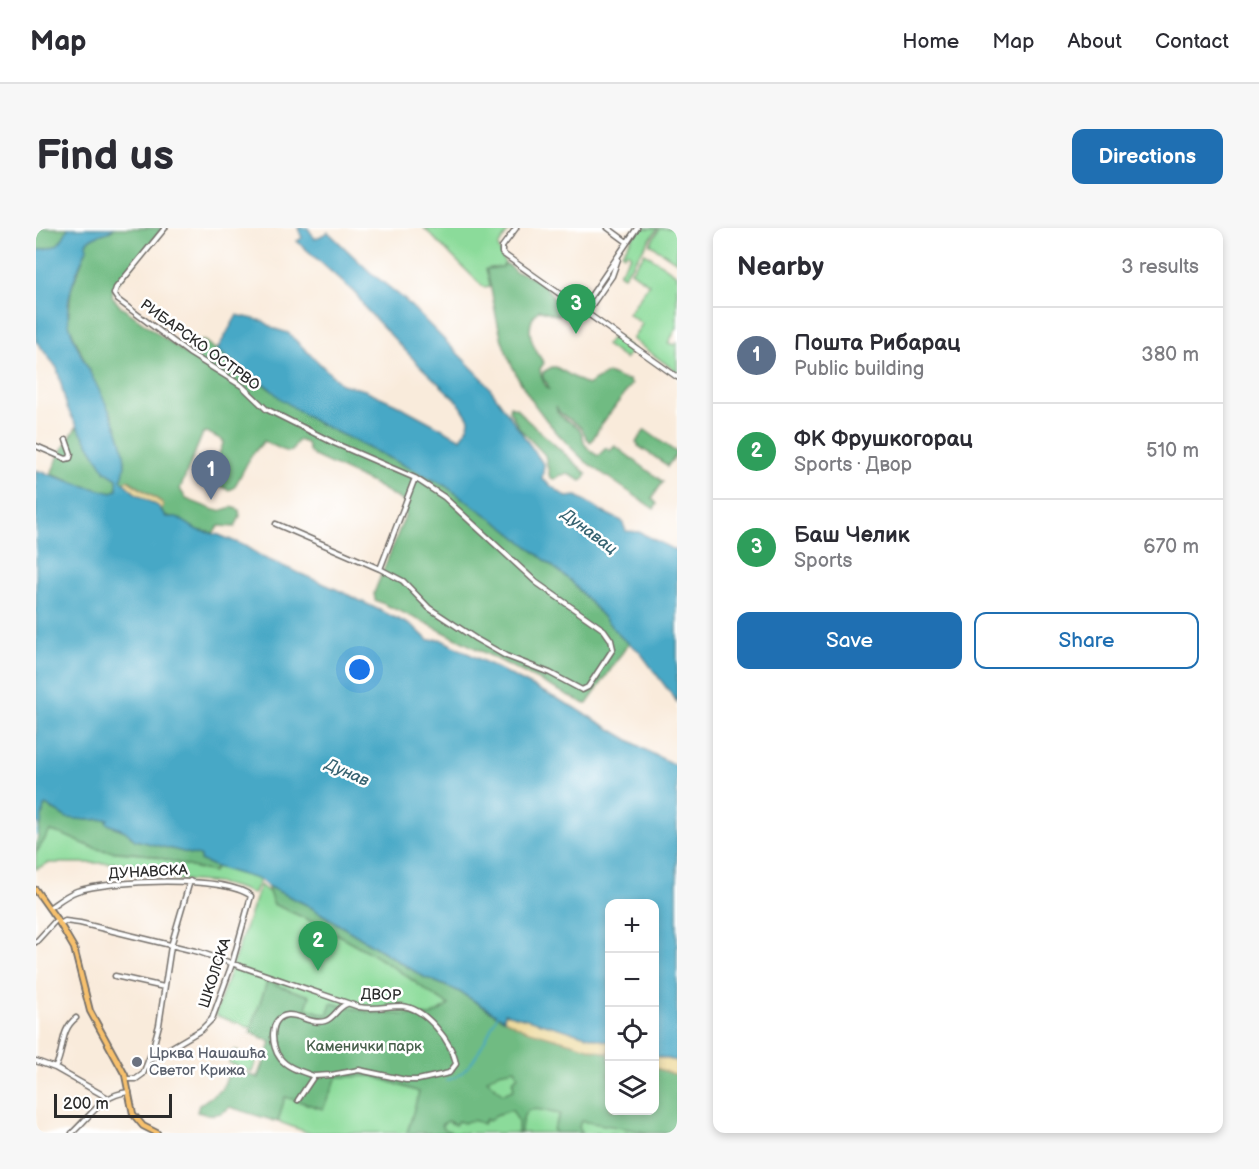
<!DOCTYPE html>
<meta charset="utf-8">
<style>
:root{--surface:#fff;--page:#f7f7f7;--text:#2b2b33;--muted:#7c7c81;--line:#e1e1e2;--accent:#1f6fb2}
body{margin:0;font-family:"Balsamiq Sans",sans-serif;background:var(--page);color:var(--text)}
.controls{position:absolute;right:18px;bottom:18px;display:grid;overflow:hidden;border-radius:12px;box-shadow:0 3px 9px #0003}
.controls button{width:54px;height:54px;display:grid;place-items:center;padding:0;border:0;border-bottom:2px solid var(--line);background:var(--surface);color:var(--text);font:30px sans-serif}
.scale{position:absolute;left:18px;bottom:15px;width:118px;box-sizing:border-box;padding-left:6px;border:3px solid #2b2b2b;border-top:0;font-size:16px;line-height:21px;white-space:nowrap;color:#2b2b2b;-webkit-text-stroke:4px #fff;paint-order:stroke}
.you{position:absolute;left:324px;top:442px;width:21px;height:21px;margin:-15px;border:4px solid #fff;border-radius:50%;background:#1a73e8;box-shadow:0 0 0 9px #1a73e833}
.badge{display:grid;place-items:center;width:39px;height:39px;border-radius:50%;background:var(--accent);color:#fff;font-size:20px;font-weight:700}
.pin{position:absolute;translate:-50% -50px;filter:drop-shadow(0 2px 3px #0008)}
.pin::after{content:'';position:absolute;top:32px;width:21px;height:18px;background:inherit;clip-path:polygon(0 0,100% 0,50% 100%)}
.list{margin:0;padding:0;list-style:none}
h2{display:flex;justify-content:space-between;align-items:center;height:78px;margin:0;padding:0 24px;font-size:26px}
h2 small{font-size:20px;font-weight:400;color:var(--muted)}
.list li{display:grid;grid-template-columns:39px 1fr auto;gap:18px;align-items:center;box-sizing:border-box;height:96px;padding:0 24px;border-top:2px solid var(--line)}
.list b{display:block;font-size:22px;white-space:nowrap}
.list p{margin:0;font-size:20px;white-space:nowrap;color:var(--muted)}
.list em{font-size:20px;font-style:normal;color:var(--muted)}
.actions{display:flex;gap:12px;padding:18px 24px}
.actions a{flex:1;padding:14px 0;border:2px solid var(--accent);border-radius:12px;text-align:center;font-size:21px;color:var(--accent)}
.actions .main{background:var(--accent);color:#fff}
.icon{flex:none;width:33px;height:33px;fill:none;stroke:currentColor;stroke-width:2;stroke-linecap:round;stroke-linejoin:round}
.map{position:relative;flex:none;width:641px;height:905px;overflow:hidden;border-radius:12px}
header{display:flex;align-items:center;gap:36px;box-sizing:border-box;height:84px;padding:0 30px;background:var(--surface);border-bottom:2px solid var(--line)}
header strong{font-size:28px}
nav{display:flex;gap:33px;margin-inline-start:auto;font-size:21px}
.intro{display:flex;align-items:center;justify-content:space-between;box-sizing:border-box;height:144px;padding:0 36px}
h1{margin:0;font-size:42px}
.button{padding:15px 27px;border-radius:12px;background:var(--accent);color:#fff;font-size:21px;font-weight:700}
main{display:flex;gap:36px;padding:0 36px}
aside{flex:1;background:var(--surface);border-radius:12px;box-shadow:0 3px 9px #0003}
.map>svg:first-child{display:block}
</style>
<header>
<strong>Map</strong>
<nav><a>Home</a><a>Map</a><a>About</a><a>Contact</a></nav>
</header>
<div class="intro"><h1>Find us</h1><a class="button">Directions</a></div>
<main>
<div class="map">
<svg width="641" height="905" viewBox="0 0 641 905">
<rect width="100%" height="100%" fill="#fff"/>
<filter id="ink" filterUnits="userSpaceOnUse"><feTurbulence type="fractalNoise" baseFrequency=".0167" numOctaves="2"/><feDisplacementMap in="SourceGraphic" scale="12" xChannelSelector="R" yChannelSelector="G"/><feConvolveMatrix kernelMatrix="1 2 1 2 8 2 1 2 1" color-interpolation-filters="sRGB"/></filter>
<filter id="wash" filterUnits="userSpaceOnUse"><feTurbulence type="fractalNoise" baseFrequency=".008" numOctaves="4" result="noise"/><feDisplacementMap in="SourceGraphic" scale="24" xChannelSelector="R" yChannelSelector="G"/><feGaussianBlur stdDeviation="1.35" result="paint"/><feColorMatrix in="noise" values="0 0 0 0 0 0 0 0 0 0 0 0 0 0 0 0 0 1.4 0 .05"/><feComposite in="paint" operator="in"/></filter>
<g filter="url(#wash)">
<rect width="100%" height="100%" fill="#f9ebdb"/>
<path fill="#8bdb9a" stroke="#5b8362" stroke-width="1.5" d="M388,0H475L462,18L469,36L466,39L450,41L455,58L447,59Z
M603,0H622L588,48L583,45L595,27L591,24L588,27L586,25Z
M624,0H641V34L614,16Z
M609,25L641,47V100L632,115L638,117L641,115V144L596,111L606,96L592,86L613,56L595,43Z
M578,107L597,121L589,131L570,117Z
M13,603C31,605 47,618 66,622C81,625 97,625 113,627C135,632 155,640 177,643L181,639L224,652L217,666C193,654 165,653 139,652L131,642L88,635H12L0,641C0,637 0,629 0,625C1,624 12,605 13,603Z
M224,657L231,663L319,712L574,882H618L641,905H273L219,885L220,852L226,836L237,831L235,807L179,787Z
M198,822L221,831L216,844L193,835Z"/>
<path fill="#70bb82" stroke="#4e7356" stroke-width="1.5" fill-rule="evenodd" d="M0,0H32C24,18 21,19 2,22L0,25Z
M78,0H127L77,60L76,68L83,77L153,128L158,114L168,113L278,193L408,257L469,300L535,353L586,410L593,415L551,476H549L394,397L339,372L338,365L369,288L370,275L336,255L278,228L273,223L271,215L262,212L256,223L251,224L228,213L215,228L198,260L193,262L177,254L174,250L188,213L171,204L167,205L144,261L150,271L178,282L183,283L196,279L203,282L204,288L199,299L183,298L177,305L161,302L137,289L129,288L125,284L126,276L124,273L94,253L86,255L85,252L89,235L84,211L76,187L62,163L32,95L35,62L50,23V15L56,8L75,3Z
M469,36L473,37L479,44C491,45 505,53 513,63C518,70 519,77 527,83L524,87C516,88 511,82 503,82C486,98 497,120 508,135L504,141C505,151 508,155 513,162L511,155L507,151V144L516,139H520L551,157L572,145L586,151L593,152L596,156L565,197L555,214C548,210 549,202 543,198C535,190 524,189 520,178C521,192 536,192 543,201C547,206 547,209 548,214C550,220 557,225 562,228L570,220L574,223L579,218L627,254L616,270L621,276L618,281L550,234C515,202 484,164 468,118C459,94 458,67 450,41L466,39Z
M474,178L482,181L490,191L551,246L548,251L545,253L532,246L525,247L519,251L514,250L509,227L484,201L473,182Z
M41,198L81,251L82,258L79,264L76,265L45,257L15,246L24,225Z
M609,202L641,225L631,239V237L602,218L603,217L600,214Z
M10,577L17,582L51,592L72,591L76,598L90,603L99,612L164,628V632L180,639L177,644C155,640 135,632 113,627C96,624 78,625 62,621C45,616 28,605 14,603L0,625C0,609 5,594 8,578Z
M231,658L271,677L388,749L422,763L467,791L573,814L574,882H618L619,828L641,833V905H616L545,893L543,899L546,905H520L517,901L524,886C500,882 486,872 485,905H482V893L476,882L460,887L453,893L450,891L447,896C439,892 435,891 428,895L422,893L419,897L412,893L406,896L408,901L419,905H371L383,864L337,848L301,849L287,881L249,869L242,894L194,879C183,889 175,887 161,884L163,877L186,861L195,840L223,850L235,814L214,804L231,754L274,768L270,780L291,787L295,775L335,785L395,788L413,777C395,767 380,754 363,743C325,718 280,694 237,676ZM479,841L482,848L476,854L478,859L477,862L467,866L451,852L463,844Z"/>
<path fill="#eeda9e" stroke="#8c8264" stroke-width="1.5" d="M91,252L125,274L127,278L125,283L86,255Z
M469,784L573,814V826L487,801L468,791Z
M619,828L641,833V847L619,840Z"/>
<path fill="#46a8c6" stroke="#386a78" stroke-width="1.5" d="M32,0H78C70,8 59,4 50,15L51,21C41,43 28,70 33,95C41,135 105,215 85,252L100,266L122,278L130,289H141L161,302L183,307L209,318L226,329L302,362L378,399L392,412L404,411L539,480L613,524L641,538V833L619,828L618,676H574L573,814L469,785L468,791L422,763L388,749L271,677L231,658L224,652L180,639L164,632V628L99,612L89,603L72,596L70,594L72,591L51,592L31,590L10,577L8,578L5,596L0,595V242L45,257L76,265L81,262V251L70,244L41,198L31,180L21,140L0,113V25L2,22C21,19 24,18 32,0Z
M262,0H272L279,11L292,4L334,44L368,71L449,153L508,237L506,251L530,269L541,268L567,284L586,293L590,303L603,304L641,323V474L603,423L586,410L535,353L469,300L408,257L278,193L245,171L232,159L181,122L201,87L227,93L239,101L252,105L305,156L329,162L360,176L425,211L432,199L433,191L422,174L384,138L329,80L321,67L261,13L266,10Z"/>
<g fill="none" stroke-linecap="round" stroke-linejoin="round">
<path stroke="#46a8c6" stroke-width="1.5" d="M0,607L3,593
M410,852C435,849 452,806 462,786"/>
</g>
</g>
<g filter="url(#ink)">
<g fill="none" stroke-linecap="round" stroke-linejoin="round">
<g stroke="#736e69" stroke-width="7">
<path id="minor" d="M129,0L80,60L78,66L82,72L153,125L206,158L230,181L298,215L379,250L408,269L501,355L568,402L575,412L577,421L552,459L546,462L514,445L470,428L440,411L393,380L367,353L344,341
M480,0L466,19V25L641,149
M572,0L591,14
M546,81L601,0
M551,84L576,48L582,31
M0,218L30,231L34,230L35,226L30,212
M240,296L344,341L379,250
M13,680C22,674 30,667 41,663C73,652 189,647 215,668L196,736L176,791L165,802L112,833
M24,696L29,693L44,695L163,724L323,779C338,782 351,778 365,778C389,779 417,815 420,836L413,845L382,852H370L323,842L295,847L278,848L262,872
M0,714L21,691
M79,748L128,759
M0,833L19,840L72,870
M19,840C29,823 23,803 40,790
M278,848C267,844 251,840 244,830C235,819 232,789 252,787C264,786 276,797 289,793C299,790 301,779 311,776
M91,851H100L107,846L116,823L123,797L135,718L154,653
M36,905C55,888 66,866 93,864"/>
</g>
<g stroke="#736e69" stroke-width="8">
<path id="major" d="M0,662L24,696L38,720L54,783L89,847L97,886L107,898L121,905"/>
</g>
<use href="#minor" stroke="#fff" stroke-width="4"/>
<use href="#major" stroke="#f7c06c" stroke-width="4.5"/>
</g>
</g>
<circle fill="#6b7280" stroke="#fff" stroke-width="2" cx="101" cy="834" r="6"/>
<g text-anchor="middle" dominant-baseline="central" stroke-width="5" stroke-linejoin="round" paint-order="stroke">
<g font-size="15" fill="#2b2b2b" stroke="#fff">
<text transform="translate(164 117) rotate(36)">РИБАРСКО ОСТРВО</text>
<text transform="translate(112 644) rotate(-3)">ДУНАВСКА</text>
<text transform="translate(179 745) rotate(-72)">ШКОЛСКА</text>
<text transform="translate(345 767) rotate(2)">ДВОР</text>
</g>
<g font-size="15" fill="#48604c" stroke="#fff">
<text x="328" y="818">Каменички парк</text>
</g>
<g font-size="15" fill="#5b616d" stroke="#fff" text-anchor="start">
<text x="113" y="825">Црква Нашашћа<tspan x="113" dy="17">Светог Крижа</tspan></text>
</g>
<g font-size="16" font-style="italic" fill="#376371" stroke="#fff">
<text transform="translate(553 304) rotate(37)">Дунавац</text>
<text transform="translate(311 545) rotate(24)">Дунав</text>
</g>
</g>
</svg>
<div class="controls">
<button>+</button>
<button>−</button>
<button><svg class="icon" aria-label="locate" viewBox="0 0 24 24"><circle cx="12" cy="12" r="6"/><path d="M12 2v4M12 18v4M2 12h4M18 12h4"/></svg></button>
<button><svg class="icon" aria-label="layers" viewBox="0 0 24 24"><path d="M12 4l9 5-9 5-9-5zM3 14l9 5 9-5"/></svg></button>
</div>
<div class="scale">200 m</div>
<div class="you"></div>
<div class="pin badge" style="left:175px;top:272px;background:#5c6f8a">1</div>
<div class="pin badge" style="left:282px;top:743px;background:#2e9e5b">2</div>
<div class="pin badge" style="left:540px;top:106px;background:#2e9e5b">3</div>
</div>
<aside>
<h2>Nearby<small>3 results</small></h2>
<ul class="list">
<li><span class="badge" style="background:#5c6f8a">1</span><div><b>Пошта Рибарац</b><p>Public building</p></div><em>380 m</em></li>
<li><span class="badge" style="background:#2e9e5b">2</span><div><b>ФК Фрушкогорац</b><p>Sports · Двор</p></div><em>510 m</em></li>
<li><span class="badge" style="background:#2e9e5b">3</span><div><b>Баш Челик</b><p>Sports</p></div><em>670 m</em></li>
</ul>
<div class="actions"><a class="main">Save</a><a>Share</a></div>
</aside>
</main>
